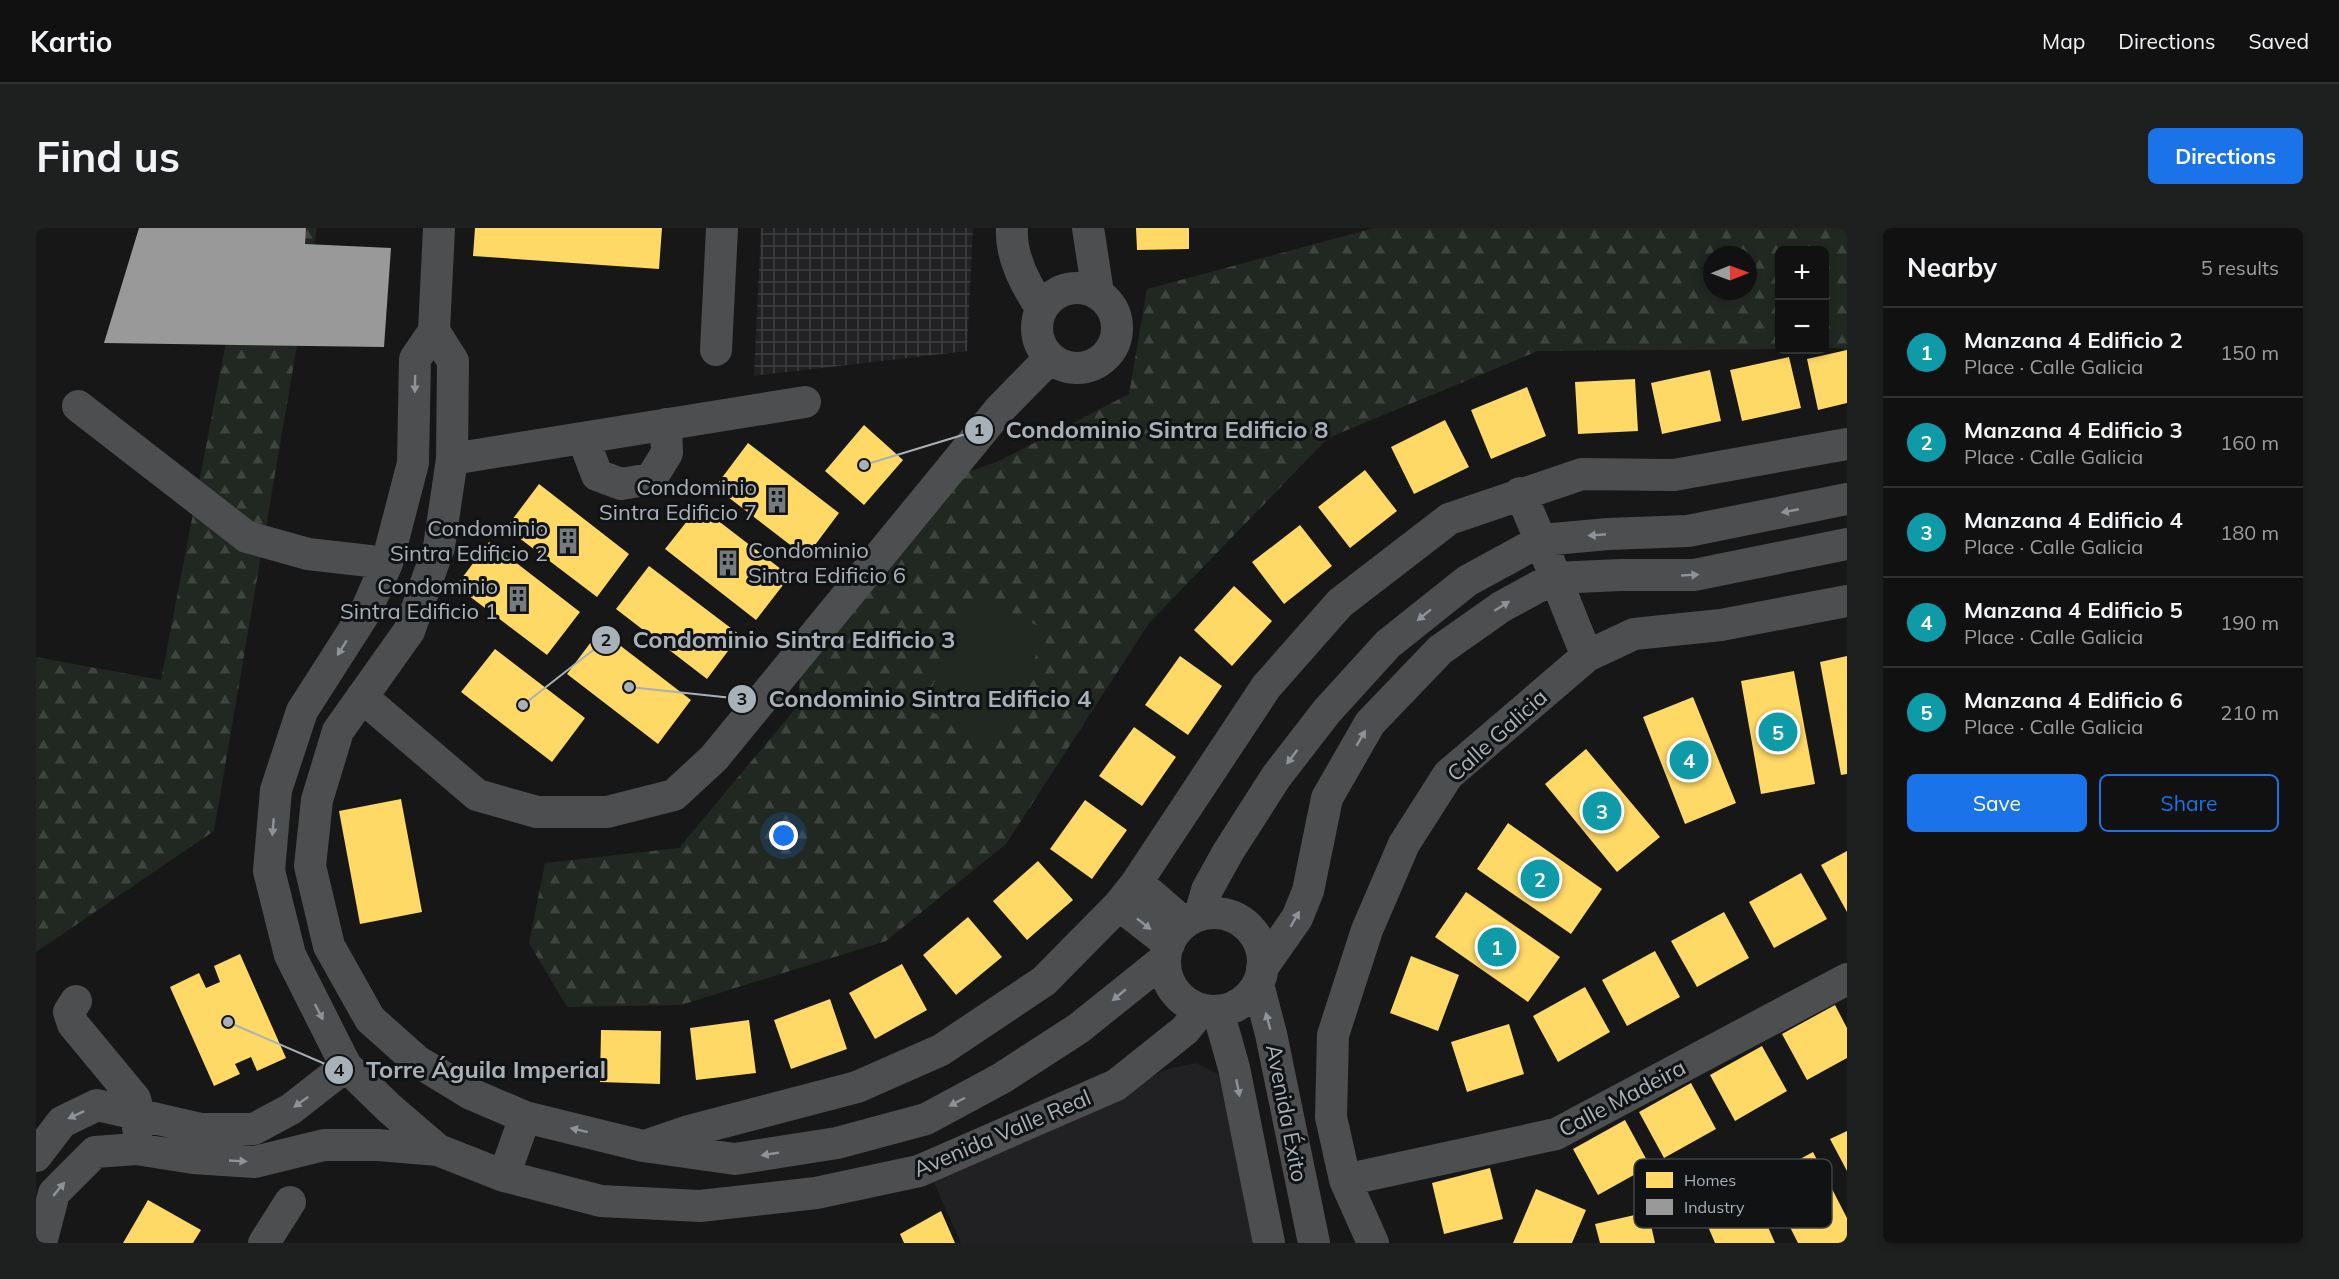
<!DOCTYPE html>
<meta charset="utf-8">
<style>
:root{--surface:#111;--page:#1e1f1f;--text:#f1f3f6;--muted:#9c9d9f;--line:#303131;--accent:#1a73e8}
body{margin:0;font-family:Mulish,sans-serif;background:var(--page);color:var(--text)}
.controls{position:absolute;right:18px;top:18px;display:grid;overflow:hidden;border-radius:9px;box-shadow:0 3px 9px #0003}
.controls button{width:54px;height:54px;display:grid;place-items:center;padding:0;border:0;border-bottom:2px solid var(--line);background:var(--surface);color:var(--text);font:30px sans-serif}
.compass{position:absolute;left:1667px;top:18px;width:54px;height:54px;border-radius:50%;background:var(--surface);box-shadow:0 3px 9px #0003;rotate:89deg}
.you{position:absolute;left:748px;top:608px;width:21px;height:21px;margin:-15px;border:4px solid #fff;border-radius:50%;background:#1a73e8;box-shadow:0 0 0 9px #1a73e833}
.badge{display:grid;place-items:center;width:39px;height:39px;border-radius:50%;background:var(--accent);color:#fff;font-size:20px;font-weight:700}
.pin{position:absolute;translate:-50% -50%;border:3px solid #fff;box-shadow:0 2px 6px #0006}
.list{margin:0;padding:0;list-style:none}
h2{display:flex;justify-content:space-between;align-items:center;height:78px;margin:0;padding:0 24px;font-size:26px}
h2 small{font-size:20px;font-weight:400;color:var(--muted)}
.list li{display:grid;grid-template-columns:39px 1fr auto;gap:18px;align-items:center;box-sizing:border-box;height:90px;padding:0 24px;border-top:2px solid var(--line)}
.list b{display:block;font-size:22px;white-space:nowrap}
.list p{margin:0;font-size:20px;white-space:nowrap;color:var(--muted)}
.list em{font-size:20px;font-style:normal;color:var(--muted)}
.actions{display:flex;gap:12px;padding:18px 24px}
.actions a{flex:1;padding:14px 0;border:2px solid var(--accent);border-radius:9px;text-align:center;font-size:21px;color:var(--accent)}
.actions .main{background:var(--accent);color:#fff}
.map{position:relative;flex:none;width:1811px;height:1015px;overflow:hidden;border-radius:9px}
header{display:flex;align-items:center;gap:36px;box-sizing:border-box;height:84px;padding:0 30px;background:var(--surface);border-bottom:2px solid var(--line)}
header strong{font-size:28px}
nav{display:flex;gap:33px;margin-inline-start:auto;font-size:21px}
.intro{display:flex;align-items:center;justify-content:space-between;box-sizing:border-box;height:144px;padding:0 36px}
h1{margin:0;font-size:42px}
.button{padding:15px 27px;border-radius:9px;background:var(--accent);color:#fff;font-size:21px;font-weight:700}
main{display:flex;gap:36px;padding:0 36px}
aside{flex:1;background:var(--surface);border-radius:9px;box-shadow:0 3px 9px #0003}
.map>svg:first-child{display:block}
</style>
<header>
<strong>Kartio</strong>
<nav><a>Map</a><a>Directions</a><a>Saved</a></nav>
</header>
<div class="intro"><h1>Find us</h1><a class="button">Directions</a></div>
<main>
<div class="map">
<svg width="1811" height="1015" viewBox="0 0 1811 1015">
<defs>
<pattern id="industrial-grid" width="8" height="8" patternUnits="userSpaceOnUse" patternTransform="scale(1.5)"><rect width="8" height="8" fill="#212123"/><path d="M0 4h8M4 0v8" fill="none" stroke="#3e3f41"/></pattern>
<pattern id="forest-firs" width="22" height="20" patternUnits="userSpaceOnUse" patternTransform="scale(1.5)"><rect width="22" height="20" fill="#212821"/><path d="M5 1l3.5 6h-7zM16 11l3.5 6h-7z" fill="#3e453f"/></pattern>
</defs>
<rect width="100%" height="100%" fill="#171717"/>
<path fill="#212123" d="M1160,835L1182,846L1220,1015H925L896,950L1075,869L1131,841Z"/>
<path fill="url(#industrial-grid)" d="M725,0H937L931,123L718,148Z"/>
<path fill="url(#forest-firs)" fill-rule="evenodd" d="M212,0H281L178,603L0,724V429L125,452Z
M1338,0H1811V133L1807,120H1789L1788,22H1744L1743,121L1502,123L1292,210L1113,395L970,616L850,713L645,777L531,779L493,715L509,635L643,620L763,476L764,433L925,246L961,234L1093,166L1111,61ZM1676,27H1712V63H1676Z"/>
<path fill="#212821" d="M941,368L1012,403L957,514L886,479Z"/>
<path fill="#ffd966" d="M439,0H626L623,41L437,28Z
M1100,0H1153V21L1101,22Z
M1811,122V175L1782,182L1771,131Z
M1753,129L1765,180L1706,193L1694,142Z
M1674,142L1685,193L1626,206L1615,155Z
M1599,151L1602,203L1542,206L1539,154Z
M1491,159L1510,208L1455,231L1435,182Z
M1409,192L1433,239L1378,266L1355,219Z
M828,197L867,232L828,277L789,243Z
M712,215L803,285L770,329L679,259Z
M1329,242L1361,283L1314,320L1282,279Z
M503,256L593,326L561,369L470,300Z
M663,278L754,348L720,392L629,321Z
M1264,297L1296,338L1248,376L1216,334Z
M453,314L544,384L511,427L420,358Z
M613,338L704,407L671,451L580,381Z
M1198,358L1236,393L1196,438L1158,402Z
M564,402L655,472L622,516L531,446Z
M459,421L549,490L516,534L425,464Z
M1144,428L1186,458L1152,507L1109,477Z
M1811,428V546L1805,547L1784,434Z
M1758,443L1779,556L1725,566L1705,453Z
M1657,469L1700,575L1649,596L1607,489Z
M1098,499L1140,529L1106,578L1063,548Z
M1550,521L1624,609L1581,644L1509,556Z
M365,571L386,684L324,696L303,583Z
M1049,572L1091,602L1056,651L1014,621Z
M1472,595L1566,661L1535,706L1441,641Z
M1811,623V684L1785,637Z
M1002,633L1037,672L991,712L957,673Z
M1765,645L1791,691L1738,720L1713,674Z
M1430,664L1524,729L1492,774L1399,709Z
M1688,684L1713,730L1661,759L1635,713Z
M932,689L966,729L920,767L887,727Z
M1619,723L1644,769L1591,798L1566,752Z
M204,726L250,830L221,843L215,829L199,836L204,846L178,858L134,759L163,745L170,760L184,754L178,738Z
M1375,728L1423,747L1402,803L1354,785Z
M866,736L891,782L839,811L813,765Z
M1549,759L1574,804L1522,834L1497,788Z
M794,771L811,821L755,841L738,792Z
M1799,777L1811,800V830L1771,852L1746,806Z
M713,792L720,845L660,852L654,800Z
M1473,796L1488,846L1431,864L1415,814Z
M565,802L625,803L624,856L564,854Z
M1726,818L1751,863L1699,893L1674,847Z
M1655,855L1680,901L1628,930L1603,884Z
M1589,892L1614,938L1562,967L1537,921Z
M1811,903V943L1794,911Z
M1777,924L1811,990V1015H1762L1729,950Z
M1454,940L1467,991L1408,1006L1396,955Z
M1715,960L1739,1015H1679L1665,982Z
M1500,961L1550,982L1536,1015H1477Z
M112,972L165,1002L157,1015H87Z
M905,983L919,1015H868L864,1006Z
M1612,984L1619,1015H1564L1559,996Z"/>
<path fill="#999" d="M103,0H270L269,16L355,20L348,119L68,115Z"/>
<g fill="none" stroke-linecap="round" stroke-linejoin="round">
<path stroke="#4c4e50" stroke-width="32" d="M976,0C974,29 990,58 1006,81
M1052,0L1062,65
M1001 100a40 40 0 1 1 80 0a40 40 0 1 1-80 0Z
M398,103L379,131L377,235L351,335L330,383L266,483L240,562L233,643L254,727L310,838L353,880L402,922L468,948L565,973L664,978L780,965L883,943L1080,857L1149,802L1165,782
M398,103L417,133L416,231L403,319L373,403L302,503L281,572L274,638L293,718L334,791L381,833L435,866L489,889L607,918L699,931L801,915L890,891L966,850L1043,800L1129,731
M398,103L403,0
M680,122L686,0
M42,178L211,309L272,326L351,335
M547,210L561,247L585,256L615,251L631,225L630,196
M416,231L769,174
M1484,265C1509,319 1528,374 1551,428
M326,469L441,567L501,584H571L638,567L678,530L964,181L1014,130
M1101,654L1148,695
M1083,677L1133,716
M1129 734a49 49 0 1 1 98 0a49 49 0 1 1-98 0Z
M1164,687L1171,662L1192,624L1240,549L1291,483L1352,416L1431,353L1506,312L1572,306L1652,303L1811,271
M1226,740L1261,690L1272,663L1291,570L1334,495L1404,422L1465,379L1518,350L1585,347H1658L1811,316
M1222,756L1235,806L1278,1015
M40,773L33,784L37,796L99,871L103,886L102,900
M1182,783L1198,840L1233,1015
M615,916L653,903L821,859L905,822L1008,753L1083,677L1101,654L1230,459L1304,375L1413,291L1546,246L1638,247L1811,216
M0,928L26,894L61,877L165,901H218L255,881L310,838
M468,948L489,889
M1309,952L1520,906L1811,751
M5,1015L18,965L59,924L100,921L157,930L219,934L288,917H342L402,922
M228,1015L254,974
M1337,1015L1309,952L1295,889L1297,807L1331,702L1368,616L1412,547L1551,428L1598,406L1685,397L1811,373"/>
</g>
<defs><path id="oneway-solid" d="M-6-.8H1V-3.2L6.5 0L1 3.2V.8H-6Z" transform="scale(1.5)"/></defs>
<g fill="#8d9399">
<use href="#oneway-solid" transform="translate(379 156) rotate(91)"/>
<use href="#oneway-solid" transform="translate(1754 283) rotate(169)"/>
<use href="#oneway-solid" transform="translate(1561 307) rotate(175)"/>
<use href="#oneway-solid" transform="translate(1654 347) rotate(-3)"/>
<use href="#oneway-solid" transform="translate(1466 378) rotate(-32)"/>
<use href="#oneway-solid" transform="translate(1388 387) rotate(141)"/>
<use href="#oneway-solid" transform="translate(306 420) rotate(122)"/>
<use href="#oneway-solid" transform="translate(1325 510) rotate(-60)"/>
<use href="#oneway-solid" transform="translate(1256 529) rotate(127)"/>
<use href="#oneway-solid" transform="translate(237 599) rotate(95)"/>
<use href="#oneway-solid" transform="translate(1259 691) rotate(-60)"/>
<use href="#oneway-solid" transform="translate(1108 696) rotate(38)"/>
<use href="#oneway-solid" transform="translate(1083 767) rotate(140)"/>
<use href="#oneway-solid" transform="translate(283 784) rotate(63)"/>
<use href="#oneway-solid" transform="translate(1232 793) rotate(-105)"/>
<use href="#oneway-solid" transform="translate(1202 860) rotate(79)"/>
<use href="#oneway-solid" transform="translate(265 874) rotate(144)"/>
<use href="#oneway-solid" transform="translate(921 874) rotate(152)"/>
<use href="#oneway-solid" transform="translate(40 887) rotate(155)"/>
<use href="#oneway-solid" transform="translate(543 902) rotate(-166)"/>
<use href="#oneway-solid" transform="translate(734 926) rotate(171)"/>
<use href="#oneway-solid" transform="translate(202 933) rotate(3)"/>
<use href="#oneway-solid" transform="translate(23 961) rotate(-50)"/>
</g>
<defs>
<g id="building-bare" transform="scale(2.07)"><path d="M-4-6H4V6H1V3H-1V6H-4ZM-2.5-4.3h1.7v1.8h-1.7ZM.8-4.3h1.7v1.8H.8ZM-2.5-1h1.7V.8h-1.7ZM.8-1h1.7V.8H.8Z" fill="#767b80" stroke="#111213" stroke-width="2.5" paint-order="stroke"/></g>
</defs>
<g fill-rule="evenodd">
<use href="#building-bare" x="741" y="272"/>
<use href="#building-bare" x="532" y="313"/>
<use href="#building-bare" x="692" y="335"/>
<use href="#building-bare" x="482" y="371"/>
</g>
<g text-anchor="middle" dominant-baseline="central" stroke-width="6" stroke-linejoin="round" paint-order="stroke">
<g font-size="22" fill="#a9b1b8" stroke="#111213" text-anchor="end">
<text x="721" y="259">Condominio<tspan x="721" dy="25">Sintra Edificio 7</tspan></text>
<text x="512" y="300">Condominio<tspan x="512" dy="25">Sintra Edificio 2</tspan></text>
<text x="712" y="322" text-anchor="start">Condominio<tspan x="712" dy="25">Sintra Edificio 6</tspan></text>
<text x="462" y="358">Condominio<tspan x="462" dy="25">Sintra Edificio 1</tspan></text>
</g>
<g font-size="22" fill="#a9b1b8" stroke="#111213">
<text transform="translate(1461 507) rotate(-42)">Calle Galicia</text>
<text transform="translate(1586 870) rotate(-28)">Calle Madeira</text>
<text transform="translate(1251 885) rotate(79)">Avenida Éxito</text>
<text transform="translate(966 905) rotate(-23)">Avenida Valle Real</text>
</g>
</g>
<rect x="1598" y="931" width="198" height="69" rx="9" fill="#111213" stroke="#3f4245" stroke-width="1.5"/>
<rect x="1610" y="944" width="27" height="16" fill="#ffd966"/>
<rect x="1610" y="971" width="27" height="16" fill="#999"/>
<g font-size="16" fill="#a9b1b8">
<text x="1648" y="958">Homes</text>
<text x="1648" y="985">Industry</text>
</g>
<path fill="none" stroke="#a9b1b8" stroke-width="2" d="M828 237L943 202M487 477L570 412M593 459L706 471M192 794L303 842"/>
<g fill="#a9b1b8" stroke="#111213" stroke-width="2">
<circle cx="828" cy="237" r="6"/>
<circle cx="487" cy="477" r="6"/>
<circle cx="593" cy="459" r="6"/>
<circle cx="192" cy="794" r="6"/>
<circle cx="943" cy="202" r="15"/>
<circle cx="570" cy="412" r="15"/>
<circle cx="706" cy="471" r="15"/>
<circle cx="303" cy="842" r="15"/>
</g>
<g font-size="18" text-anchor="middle" font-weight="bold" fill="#111">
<text x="943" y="208">1</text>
<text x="570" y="418">2</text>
<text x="706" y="477">3</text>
<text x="303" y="848">4</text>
</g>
<g font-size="24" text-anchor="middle" font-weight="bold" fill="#a9b1b8" stroke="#111213" stroke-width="6" stroke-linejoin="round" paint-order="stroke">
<text x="1131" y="210">Condominio Sintra Edificio 8</text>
<text x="758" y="420">Condominio Sintra Edificio 3</text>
<text x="894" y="479">Condominio Sintra Edificio 4</text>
<text x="450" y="850">Torre Águila Imperial</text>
</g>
</svg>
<div class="controls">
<button>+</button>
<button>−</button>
</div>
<svg class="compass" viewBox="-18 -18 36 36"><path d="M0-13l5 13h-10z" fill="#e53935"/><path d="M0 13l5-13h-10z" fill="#9c9d9f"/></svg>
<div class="you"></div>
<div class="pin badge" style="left:1461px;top:719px;background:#0f9aa8">1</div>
<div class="pin badge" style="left:1504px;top:651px;background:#0f9aa8">2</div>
<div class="pin badge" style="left:1566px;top:583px;background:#0f9aa8">3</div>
<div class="pin badge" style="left:1653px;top:532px;background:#0f9aa8">4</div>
<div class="pin badge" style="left:1742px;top:504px;background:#0f9aa8">5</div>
</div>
<aside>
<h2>Nearby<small>5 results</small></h2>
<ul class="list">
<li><span class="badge" style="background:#0f9aa8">1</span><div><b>Manzana 4 Edificio 2</b><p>Place · Calle Galicia</p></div><em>150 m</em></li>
<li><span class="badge" style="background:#0f9aa8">2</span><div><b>Manzana 4 Edificio 3</b><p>Place · Calle Galicia</p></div><em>160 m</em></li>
<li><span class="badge" style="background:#0f9aa8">3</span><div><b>Manzana 4 Edificio 4</b><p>Place · Calle Galicia</p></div><em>180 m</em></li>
<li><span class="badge" style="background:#0f9aa8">4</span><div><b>Manzana 4 Edificio 5</b><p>Place · Calle Galicia</p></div><em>190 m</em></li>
<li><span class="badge" style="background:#0f9aa8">5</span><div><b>Manzana 4 Edificio 6</b><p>Place · Calle Galicia</p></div><em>210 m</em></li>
</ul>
<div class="actions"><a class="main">Save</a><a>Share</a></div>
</aside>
</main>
